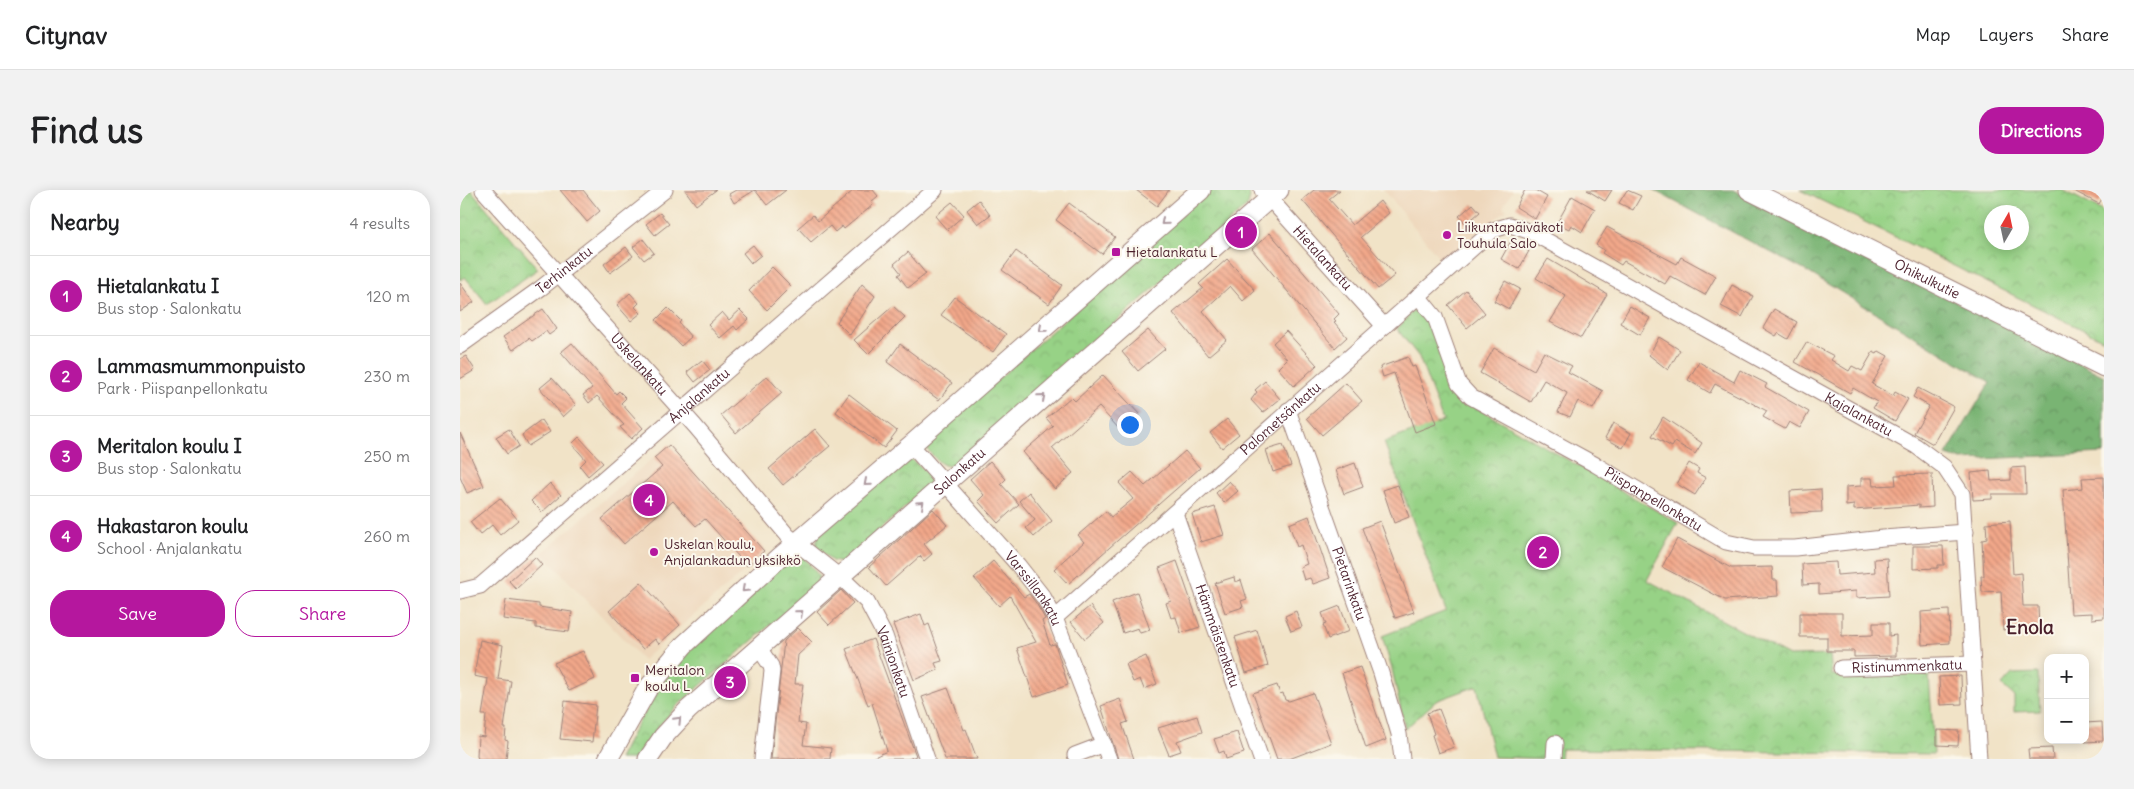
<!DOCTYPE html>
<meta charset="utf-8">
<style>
:root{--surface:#fff;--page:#f2f2f2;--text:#202124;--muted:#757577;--line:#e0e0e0;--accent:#b5179e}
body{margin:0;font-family:Delius,sans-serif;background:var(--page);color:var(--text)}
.controls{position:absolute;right:15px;bottom:15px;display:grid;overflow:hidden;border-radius:10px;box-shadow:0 2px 12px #0003}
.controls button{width:45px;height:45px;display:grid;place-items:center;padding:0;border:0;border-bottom:1px solid var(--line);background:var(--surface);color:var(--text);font:25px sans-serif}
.compass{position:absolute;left:1524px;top:15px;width:45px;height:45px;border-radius:50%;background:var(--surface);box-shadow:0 2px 12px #0003;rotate:9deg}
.you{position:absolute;left:669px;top:234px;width:18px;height:18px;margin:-12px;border:4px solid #fff;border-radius:50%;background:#1a73e8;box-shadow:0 0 0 8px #1a73e833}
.badge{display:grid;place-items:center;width:32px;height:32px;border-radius:50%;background:var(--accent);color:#fff;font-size:16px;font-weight:700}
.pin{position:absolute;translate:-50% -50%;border:2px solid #fff;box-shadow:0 1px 5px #0006}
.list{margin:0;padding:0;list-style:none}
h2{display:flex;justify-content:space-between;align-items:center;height:65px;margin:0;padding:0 20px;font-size:21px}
h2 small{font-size:16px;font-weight:400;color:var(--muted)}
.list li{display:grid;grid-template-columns:32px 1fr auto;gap:15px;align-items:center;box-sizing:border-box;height:80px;padding:0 20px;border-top:1px solid var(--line)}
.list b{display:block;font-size:19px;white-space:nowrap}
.list p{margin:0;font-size:16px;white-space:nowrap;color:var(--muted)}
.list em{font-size:16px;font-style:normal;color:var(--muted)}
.actions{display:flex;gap:10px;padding:15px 20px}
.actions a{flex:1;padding:11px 0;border:1px solid var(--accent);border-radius:20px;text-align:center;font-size:18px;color:var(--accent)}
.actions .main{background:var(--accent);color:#fff}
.map{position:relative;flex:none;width:1644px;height:569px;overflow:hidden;border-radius:20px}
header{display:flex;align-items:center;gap:30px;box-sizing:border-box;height:70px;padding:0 25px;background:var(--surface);border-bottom:1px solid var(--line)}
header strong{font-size:24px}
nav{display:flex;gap:28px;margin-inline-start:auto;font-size:18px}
.intro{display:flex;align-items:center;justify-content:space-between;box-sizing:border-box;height:120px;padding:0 30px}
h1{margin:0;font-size:35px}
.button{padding:12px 22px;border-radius:20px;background:var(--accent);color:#fff;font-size:18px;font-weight:700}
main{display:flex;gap:30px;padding:0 30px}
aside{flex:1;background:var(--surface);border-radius:20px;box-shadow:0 2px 12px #0003}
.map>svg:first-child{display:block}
</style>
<header>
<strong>Citynav</strong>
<nav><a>Map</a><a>Layers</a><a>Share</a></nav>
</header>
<div class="intro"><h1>Find us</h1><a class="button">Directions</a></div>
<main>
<aside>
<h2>Nearby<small>4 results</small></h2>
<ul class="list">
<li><span class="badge">1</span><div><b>Hietalankatu I</b><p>Bus stop · Salonkatu</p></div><em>120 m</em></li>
<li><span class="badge">2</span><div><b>Lammasmummonpuisto</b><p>Park · Piispanpellonkatu</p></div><em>230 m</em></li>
<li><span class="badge">3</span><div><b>Meritalon koulu I</b><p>Bus stop · Salonkatu</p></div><em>250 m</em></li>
<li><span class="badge">4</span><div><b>Hakastaron koulu</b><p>School · Anjalankatu</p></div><em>260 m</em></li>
</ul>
<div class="actions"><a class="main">Save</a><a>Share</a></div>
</aside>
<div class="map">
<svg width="1644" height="569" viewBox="0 0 1644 569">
<defs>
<pattern id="forest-crowns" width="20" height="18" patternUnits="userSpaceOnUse" patternTransform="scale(1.25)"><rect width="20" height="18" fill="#79b473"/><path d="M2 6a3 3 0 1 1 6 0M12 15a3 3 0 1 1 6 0" fill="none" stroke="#65925f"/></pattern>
<pattern id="park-crowns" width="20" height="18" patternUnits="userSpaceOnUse" patternTransform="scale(1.25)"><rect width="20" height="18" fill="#97d286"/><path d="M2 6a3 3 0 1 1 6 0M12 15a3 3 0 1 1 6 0" fill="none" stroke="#84b474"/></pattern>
<pattern id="building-back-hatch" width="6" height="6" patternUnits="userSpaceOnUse" patternTransform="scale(1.25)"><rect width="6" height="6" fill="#f2a88a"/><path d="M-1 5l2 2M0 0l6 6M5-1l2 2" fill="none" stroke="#c68871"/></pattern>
</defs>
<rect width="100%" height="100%" fill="#fbf7ec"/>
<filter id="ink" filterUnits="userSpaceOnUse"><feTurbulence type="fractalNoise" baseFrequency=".02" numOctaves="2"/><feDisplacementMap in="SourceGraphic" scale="10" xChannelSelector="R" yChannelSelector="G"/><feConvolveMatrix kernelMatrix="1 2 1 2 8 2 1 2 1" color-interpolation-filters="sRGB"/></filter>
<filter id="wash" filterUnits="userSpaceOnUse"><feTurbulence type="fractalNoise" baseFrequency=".0096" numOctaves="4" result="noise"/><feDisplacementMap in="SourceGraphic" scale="20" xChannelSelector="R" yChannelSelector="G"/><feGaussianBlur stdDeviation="1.12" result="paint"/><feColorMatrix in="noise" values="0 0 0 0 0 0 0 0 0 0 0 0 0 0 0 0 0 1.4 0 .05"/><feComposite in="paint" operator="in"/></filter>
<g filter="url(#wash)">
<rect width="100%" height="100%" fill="#f1e3c7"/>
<path fill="#eed7bb" d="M924,0H1053L1043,17L1047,20L981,70Z
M209,254L307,361L183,470L82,363Z"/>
<path fill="url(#forest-crowns)" stroke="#626a4f" d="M1193,0H1273L1644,186V263L1502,270L1486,265L1530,192L1346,81Z"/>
<path fill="url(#park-crowns)" stroke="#707858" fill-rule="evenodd" d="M0,0H11L78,79L27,114L5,87L0,90Z
M749,0H787L790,7L788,15L494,275C482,279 475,268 467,259L468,252Z
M1340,0H1603L1644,22V150ZM1532,22H1562V52H1532Z
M958,115L972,128L998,207L1218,333L1187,390L1329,466L1370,465L1372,485L1469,484L1474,564L1101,559L1100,569L1034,567L1017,496L976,511L945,539L932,479L922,446L986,421L924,252L983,231L959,167L937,139Z
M450,268L471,287L468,297L382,373L372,371L356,356L358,346L444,269Z
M338,366L345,369L359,386L356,395L217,516L197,538L178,569H159L175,538L217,472L330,369Z
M1578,483L1580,521L1554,522V506L1542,495L1552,484Z"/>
<g id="blocks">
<path fill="url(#building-back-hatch)" d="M100,0H123L140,21L127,32Z
M225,0H256L236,15Z
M276,0H326L307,15L295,0L274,13L269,4Z
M394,0H413L418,6L411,12L413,15L384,39L382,36L375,42L370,36L351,52L338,38L353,25L358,31Z
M676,0H709L697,16Z
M854,0H880L869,9L892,35L920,11L929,23L901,47L935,85L918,99L842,10Z
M1065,0H1075L1087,7L1075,29L1056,17Z
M1127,0H1152L1145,11Z
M1167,0L1181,6L1173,20L1159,13Z
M1612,0H1644V5L1639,14Z
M1112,6L1135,19L1122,42L1111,35L1109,39L1097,33Z
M519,10L530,25L518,34L507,20Z
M492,12L504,25L487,40L475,26Z
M609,13L655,47L642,64L596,30Z
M1013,14L1020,22L1006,34L999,26Z
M200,23L209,34L195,45L186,34Z
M1147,37L1217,74L1221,67L1256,86L1245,105L1210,86L1205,94L1164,71L1161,75L1142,63L1144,60L1136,55Z
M810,43L879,124L874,129L876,131L874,132L887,147L875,158L792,59Z
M183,49L194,63L184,70L173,57Z
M1051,51L1069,61L1059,79L1041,69Z
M293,55L301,65L291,73L283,63Z
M166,57L173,66L150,83L144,74Z
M556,61L602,95L589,114L542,80Z
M448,62L466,84L448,98L438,85L441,83L434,74Z
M767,69L795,100L783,111L770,96L743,121L767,150L748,166L713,123L743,98L739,94Z
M1088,69L1147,104L1121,148L1090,132L1106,106L1076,88Z
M312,77L331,96L307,120L289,101Z
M1045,91L1060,99L1049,119L1034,111Z
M0,93L14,112L0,122Z
M402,94L415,106L390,145L377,132Z
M1272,95L1293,106L1282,127L1261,116Z
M1006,100L1025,123L1007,138L988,115Z
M170,103L179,113L175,117L181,123L171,131L157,115Z
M495,107L546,144L533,162L481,125Z
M433,116L445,127L408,164L394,150Z
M1170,116L1190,128L1180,145L1160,133Z
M208,118L221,131L219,133L231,147L221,156L196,130Z
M83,119L97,139L89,145L86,141L72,151L69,148L53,160L43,147Z
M1314,119L1337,132L1328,149L1318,143L1316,146L1303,138Z
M280,120L289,129L277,140L274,136L260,148L248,135L262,122L269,130Z
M688,140L705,159L678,181L662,162Z
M826,141L857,175L834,196L818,178L827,169L813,153Z
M1199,147L1220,160L1208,180L1189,165Z
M1347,152L1374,166L1371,170L1389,181L1392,176L1402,181L1413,162L1417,164L1419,161L1428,166L1412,194L1433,206L1435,202L1448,209L1435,231L1413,218L1417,212L1393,198L1390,203L1335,172Z
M112,153L156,204L159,201L166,208L161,213L183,238L171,249L160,237L164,235L137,206L129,213L123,205L132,198L101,162Z
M440,154L492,193L479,210L427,172Z
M1034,158L1074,180L1084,162L1112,176L1108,182L1143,201L1133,219L1118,211L1110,227L1098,222L1107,203L1084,190L1071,212L1020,183Z
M6,166L15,180L0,189V169Z
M948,167L952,177L955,176L976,234L955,242L934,183L923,187L920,177Z
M242,170L250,180L235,192L227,182Z
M1239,172L1274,192L1280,180L1307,194L1305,197L1349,222L1340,238L1329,232L1325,239L1303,227L1307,221L1255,194L1250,203L1228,190Z
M643,185L680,225L661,241L639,217L592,258L613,283L595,299L563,262L593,236L586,228L611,207L615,211Z
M307,186L322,203L276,243L261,225Z
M92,188L116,215L103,227L80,198Z
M805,191L820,209L803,223L791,210L797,202L795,200Z
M886,193L902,211L862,245L847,228Z
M1458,198L1494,217L1473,254L1454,243L1469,216L1453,207Z
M389,204L437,241L424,258L376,222Z
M1203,227L1242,253L1235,264L1215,252L1212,257L1192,246Z
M767,229L779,244L762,258L750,243Z
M82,230L90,242L68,256L62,245Z
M1153,233L1171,243L1163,258L1145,248Z
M49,239L59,256L47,264L36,247Z
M355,239L370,256L323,295L309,279Z
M0,243L24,296L7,303L0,287Z
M119,247L143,273L128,286L120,276L126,270L112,254Z
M209,255L304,361L287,376L245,329L236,336L213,311L164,354L142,329L202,277L194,268Z
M823,255L831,276L813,282L806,260Z
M725,261L740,278L608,394L594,379L624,352L618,345L646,321L651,327L673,309L659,293L672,282L685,296Z
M530,271L546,289L541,294L559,314L538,333L518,311L524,305L510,289Z
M895,273L903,297L884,304L876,280Z
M1229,273L1239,279L1237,283L1246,288L1235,305L1217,294Z
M1565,277L1566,304H1532V309L1513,310L1511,283L1530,281L1531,291L1551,290V278Z
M1472,284L1473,317L1459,318V315L1394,320V315L1386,316V297L1401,296V288H1412L1413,296L1436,295L1435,285Z
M1644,287V428L1632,429V423L1611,424L1603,300L1623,298L1622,288Z
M769,291L778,301L764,313L756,303Z
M90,293L101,305L82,322L71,311Z
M938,295L949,327L934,333L923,300Z
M1361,299L1362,322L1331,323L1330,301Z
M569,302L592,331L574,347L566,338L575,330L559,311Z
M40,308L58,330L40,345L32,335L20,345L10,332Z
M755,317L764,345L741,352L732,324Z
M473,319L487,335L464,354L472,364L464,371L460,366L426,396L409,377Z
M849,326L870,388L853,394L850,388L844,390L840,377L847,374L841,355L837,357L829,334Z
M920,331L954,422L935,428L902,338Z
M1550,331L1553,384L1561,383L1563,416H1578L1579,437L1543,440L1541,401L1522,402L1521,386H1524L1522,350L1527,349L1526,333Z
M1217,349L1271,378L1312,377L1313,390H1317L1318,406L1265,410L1202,377Z
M1453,356H1483L1484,375H1478V378L1453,379Z
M75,367L82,375L56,399L49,391Z
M1427,368L1429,406L1396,408V401L1359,404V394L1343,395L1342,374L1376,372L1377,385L1415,382L1414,369Z
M533,371L564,407L569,404L576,413L585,429L582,431L590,455L595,454L608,495L574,507L557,458L576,452L550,406L539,416L514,388Z
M717,371L740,437L721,443L716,427L711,428L706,413L711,411L699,378Z
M774,387L775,392L781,390L787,409L781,411L783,417L765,423L755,393Z
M181,392L220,435L199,454L195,449L183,459L149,421Z
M381,400L393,413L369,435L357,422Z
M677,402L690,440L680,443L678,438L663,443L652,412Z
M46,410L79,414V417L112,422L109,442L76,438V433L43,429Z
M630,416L644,433L625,449L611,432Z
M880,416L889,441L868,449L863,435L866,434L862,423Z
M1489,420L1490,453L1462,455L1461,422Z
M836,421L842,437L831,441L825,426Z
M1340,423H1382V446L1413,445V433H1429V446L1436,445V466L1394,467V461H1367V447H1340Z
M461,424L465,436L469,434L482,471L475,473L478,480L454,490L433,434Z
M338,438L352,452L338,465L335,494H343L338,533L346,534L343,555L371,558L370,569H311L324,451Z
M797,440L808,476L786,483L775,447Z
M413,449L456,566L448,569H410L427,561L412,513L408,515L386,459Z
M20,450L43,455L38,489L51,491L44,538H46L45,550L48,551L46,569H18L17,566L18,546L24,547L26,525H22L28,489L14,486Z
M123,461L135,489L109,501L94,473Z
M686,466L697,494L684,499L680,489L673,492L666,474Z
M900,477L926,550L906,558L882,483Z
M1501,486L1502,514L1480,515L1479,487Z
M817,495L820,504L823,503L825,510L829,511L853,503L871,553L829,569H817L793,503Z
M488,498L504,540L506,539L517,569H485L462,507Z
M660,509L668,532L662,534L674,569H658L641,516Z
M105,511L136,515L132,552L100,549Z
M979,519L994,557L978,563L972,545L974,544L967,523Z
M737,526L742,542L717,551L721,561L709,565L698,538Z
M1642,532L1643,551L1625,552V533Z
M1477,540L1499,541L1498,556L1477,555Z
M777,542L784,563L766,569L764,561L759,563L754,549Z
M1592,558L1593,569H1569L1568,559Z"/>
</g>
</g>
<g filter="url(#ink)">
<use href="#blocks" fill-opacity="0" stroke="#9e8179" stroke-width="1"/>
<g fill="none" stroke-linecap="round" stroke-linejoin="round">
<g stroke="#9e8179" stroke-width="17">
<g id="minor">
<path id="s1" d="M23,0L235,236L328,346L386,392L407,412L425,446L467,569"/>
<path id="s2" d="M802,0L924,136"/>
<path id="s3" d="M958,106L975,127L999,194L1011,207L1136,275L1266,352L1294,358H1335L1423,348L1506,342"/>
<path id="s4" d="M0,156L81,98L205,0"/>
<path id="s5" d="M828,220L921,483L939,544L942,569"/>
<path id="s6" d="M451,255L558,375L584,408L595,428L649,569"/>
<path id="s7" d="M715,323L801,569"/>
<path id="s8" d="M0,401L20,396L475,0"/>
<path id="s9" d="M595,428L1033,40L1050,35L1071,42L1456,256L1484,277L1502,304L1519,569"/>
<path d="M299,458L311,476L312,481L302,569"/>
<path id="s10" d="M1381,478L1513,474"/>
<path d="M615,565L644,554"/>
<path d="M1094,569L1095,553"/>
</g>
</g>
<g stroke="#9e8179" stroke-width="21">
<g id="major">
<path id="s11" d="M1289,0L1644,177"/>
<path d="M148,569L188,498L224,455L320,367L451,255L741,0"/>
<path id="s12" d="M188,569L203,547L228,520L819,0"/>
</g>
</g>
<use href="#minor" stroke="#fff" stroke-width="15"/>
<use href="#major" stroke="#fff" stroke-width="19"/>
</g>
<defs><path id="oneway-chevron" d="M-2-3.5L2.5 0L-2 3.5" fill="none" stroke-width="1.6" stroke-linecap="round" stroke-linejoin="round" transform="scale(1.25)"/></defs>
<g stroke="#ae9aa0">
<use href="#oneway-chevron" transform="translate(704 32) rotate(139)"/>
<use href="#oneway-chevron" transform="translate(582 139) rotate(139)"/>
<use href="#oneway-chevron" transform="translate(582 207) rotate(-41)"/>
<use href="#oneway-chevron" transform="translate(407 293) rotate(139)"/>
<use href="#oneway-chevron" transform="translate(461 314) rotate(-42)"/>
<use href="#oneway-chevron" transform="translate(285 399) rotate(137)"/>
<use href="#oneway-chevron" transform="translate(340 423) rotate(-41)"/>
<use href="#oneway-chevron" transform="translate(218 530) rotate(-46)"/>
</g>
</g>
<g fill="#b5179e" stroke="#fbf7ec" stroke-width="2">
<circle cx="987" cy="45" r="5"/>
<rect x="651" y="57" width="10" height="10" rx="2.5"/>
<circle cx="194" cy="362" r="5"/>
<rect x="170" y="483" width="10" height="10" rx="2.5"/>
</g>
<g text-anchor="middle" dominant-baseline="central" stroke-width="4" stroke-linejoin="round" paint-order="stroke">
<g font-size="14" fill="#4a1f2b" stroke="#fbf7ec" text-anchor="start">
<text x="997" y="37">Liikuntapäiväkoti<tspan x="997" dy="16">Touhula Salo</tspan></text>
<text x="666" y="62">Hietalankatu L</text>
<text x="204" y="354">Uskelan koulu,<tspan x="204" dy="16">Anjalankadun yksikkö</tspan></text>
<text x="185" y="480">Meritalon<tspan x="185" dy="16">koulu L</tspan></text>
</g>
<g font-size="14" fill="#4a1f2b" stroke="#fbf7ec">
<text stroke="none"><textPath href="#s2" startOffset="91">Hietalankatu</textPath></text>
<text stroke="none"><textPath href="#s4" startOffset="129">Terhinkatu</textPath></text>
<text stroke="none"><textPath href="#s11" startOffset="199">Ohikulkutie</textPath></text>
<text stroke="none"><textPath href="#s1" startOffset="234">Uskelankatu</textPath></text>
<text stroke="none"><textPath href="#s8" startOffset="311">Anjalankatu</textPath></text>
<text stroke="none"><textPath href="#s9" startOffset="1000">Kajalankatu</textPath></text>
<text stroke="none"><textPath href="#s9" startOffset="301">Palometsänkatu</textPath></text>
<text stroke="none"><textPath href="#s12" startOffset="425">Salonkatu</textPath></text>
<text stroke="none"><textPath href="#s3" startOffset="325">Piispanpellonkatu</textPath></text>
<text stroke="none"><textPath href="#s5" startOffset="184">Pietarinkatu</textPath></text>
<text stroke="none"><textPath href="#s6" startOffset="189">Varssillankatu</textPath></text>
<text stroke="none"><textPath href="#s7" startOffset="130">Hämmäistenkatu</textPath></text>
<text stroke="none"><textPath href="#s1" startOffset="630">Vainionkatu</textPath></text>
<text stroke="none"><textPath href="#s10" startOffset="66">Ristinummenkatu</textPath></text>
</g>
<g font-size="19" font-weight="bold" fill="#4a1f2b" stroke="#fbf7ec">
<text x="1570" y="437">Enola</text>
</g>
</g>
</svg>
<div class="controls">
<button>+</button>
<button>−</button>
</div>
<svg class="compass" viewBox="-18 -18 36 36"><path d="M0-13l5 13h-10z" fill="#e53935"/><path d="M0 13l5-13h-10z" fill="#757577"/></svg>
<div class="you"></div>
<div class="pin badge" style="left:781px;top:42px">1</div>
<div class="pin badge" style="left:1083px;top:362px">2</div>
<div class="pin badge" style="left:270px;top:492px">3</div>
<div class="pin badge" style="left:189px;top:310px">4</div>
</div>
</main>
